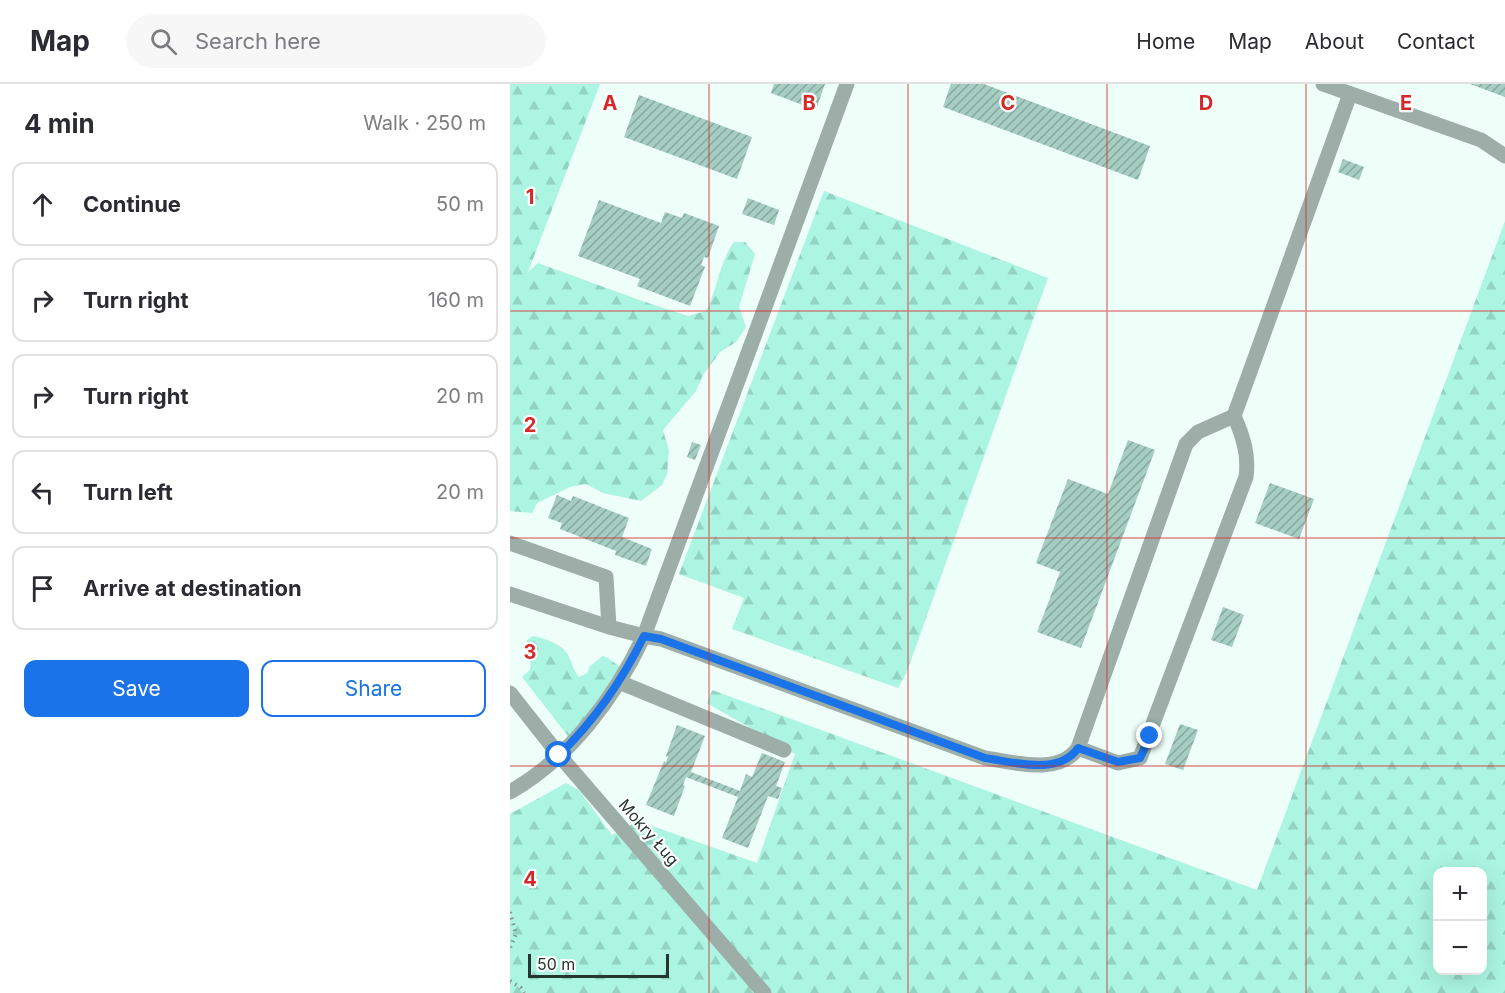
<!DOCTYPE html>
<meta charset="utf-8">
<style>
:root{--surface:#fff;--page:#f7f7f7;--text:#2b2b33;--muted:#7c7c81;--line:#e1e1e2;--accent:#1a73e8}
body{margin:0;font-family:Inter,sans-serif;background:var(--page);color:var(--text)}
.controls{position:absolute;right:18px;bottom:18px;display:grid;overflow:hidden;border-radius:12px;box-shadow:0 6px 24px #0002}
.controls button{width:54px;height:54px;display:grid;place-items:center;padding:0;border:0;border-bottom:2px solid var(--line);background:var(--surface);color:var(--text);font:30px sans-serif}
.scale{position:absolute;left:18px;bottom:15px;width:141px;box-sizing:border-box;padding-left:6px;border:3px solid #253530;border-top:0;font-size:16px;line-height:21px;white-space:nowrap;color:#253530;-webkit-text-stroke:4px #fff;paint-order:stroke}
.stop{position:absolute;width:18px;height:18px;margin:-14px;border:4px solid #1a73e8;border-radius:50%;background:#fff}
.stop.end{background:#1a73e8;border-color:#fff;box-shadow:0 2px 6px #0008}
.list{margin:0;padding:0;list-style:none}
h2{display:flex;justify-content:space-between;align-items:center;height:78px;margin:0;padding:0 24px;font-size:26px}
h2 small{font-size:20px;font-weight:400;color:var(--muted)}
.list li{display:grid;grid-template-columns:39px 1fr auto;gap:18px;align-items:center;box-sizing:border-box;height:84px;margin:0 12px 12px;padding:0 12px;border:2px solid var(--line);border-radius:12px}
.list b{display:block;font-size:22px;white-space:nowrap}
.list em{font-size:20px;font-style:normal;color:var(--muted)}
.actions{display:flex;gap:12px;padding:18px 24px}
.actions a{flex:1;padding:14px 0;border:2px solid var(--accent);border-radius:12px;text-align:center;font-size:21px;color:var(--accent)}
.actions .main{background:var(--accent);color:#fff}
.icon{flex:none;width:33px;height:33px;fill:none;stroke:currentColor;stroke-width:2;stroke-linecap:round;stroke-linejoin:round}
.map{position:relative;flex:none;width:995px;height:909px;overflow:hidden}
header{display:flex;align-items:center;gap:36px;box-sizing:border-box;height:84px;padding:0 30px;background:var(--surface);border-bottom:2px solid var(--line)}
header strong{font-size:28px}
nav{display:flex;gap:33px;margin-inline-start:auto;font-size:21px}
.search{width:420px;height:54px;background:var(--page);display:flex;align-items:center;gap:15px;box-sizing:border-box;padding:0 21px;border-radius:33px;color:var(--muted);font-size:22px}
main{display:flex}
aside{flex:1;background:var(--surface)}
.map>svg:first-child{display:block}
</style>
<header>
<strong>Map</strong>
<div class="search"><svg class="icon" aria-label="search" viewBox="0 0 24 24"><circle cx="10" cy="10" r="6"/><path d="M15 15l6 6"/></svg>Search here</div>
<nav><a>Home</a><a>Map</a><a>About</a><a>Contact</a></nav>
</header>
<main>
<aside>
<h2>4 min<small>Walk · 250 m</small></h2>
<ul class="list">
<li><svg class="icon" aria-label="ahead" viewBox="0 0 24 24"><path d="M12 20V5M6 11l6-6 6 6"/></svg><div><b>Continue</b></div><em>50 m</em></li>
<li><svg class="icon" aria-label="right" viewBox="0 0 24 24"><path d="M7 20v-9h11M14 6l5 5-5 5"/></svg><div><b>Turn right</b></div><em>160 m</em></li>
<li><svg class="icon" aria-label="right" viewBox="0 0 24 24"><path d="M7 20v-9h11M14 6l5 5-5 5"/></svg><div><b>Turn right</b></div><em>20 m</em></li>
<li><svg class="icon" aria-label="left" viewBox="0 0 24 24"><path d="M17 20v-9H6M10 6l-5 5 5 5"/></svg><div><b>Turn left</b></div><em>20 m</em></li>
<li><svg class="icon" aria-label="arrive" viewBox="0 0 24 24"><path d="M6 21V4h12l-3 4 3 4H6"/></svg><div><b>Arrive at destination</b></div></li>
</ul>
<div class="actions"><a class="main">Save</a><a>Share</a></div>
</aside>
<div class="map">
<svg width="995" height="909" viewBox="0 0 995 909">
<defs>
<pattern id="forest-firs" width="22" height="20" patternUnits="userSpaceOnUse" patternTransform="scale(1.5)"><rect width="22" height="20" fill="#abf5e2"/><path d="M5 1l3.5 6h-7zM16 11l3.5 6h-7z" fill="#93d3c2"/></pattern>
<pattern id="building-hatch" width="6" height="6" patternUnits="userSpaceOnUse" patternTransform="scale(1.5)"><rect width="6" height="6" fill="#a5cdc2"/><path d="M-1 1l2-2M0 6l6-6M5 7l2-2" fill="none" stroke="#86a79e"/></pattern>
</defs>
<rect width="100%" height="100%" fill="#eefef9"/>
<path fill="url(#forest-firs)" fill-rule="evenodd" d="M0,0H90L18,188L28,179L132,217L178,232L196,227C208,205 209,178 224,158H235L245,170L229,223L236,243L226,258L210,268L193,291L186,307L153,346L159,366L157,390L152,401L131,417L93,409L76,400L60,403L27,419L22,429L0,427Z
M314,107L538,194L396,590L388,604L222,545L234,514L169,490Z
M995,137V909H0V730L56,699L69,706L102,751L128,737L247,779L285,670L197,619L202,606L747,806ZM928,788H972V886H928Z
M23,552C37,555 55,561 60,575C63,582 64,588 69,593L77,589L80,582L93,572L98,574L110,583L71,642L58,652L12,593L20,586C22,576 16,567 17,556Z"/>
<path fill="url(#building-hatch)" d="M264,0H315L306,26L261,9Z
M441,0H474L640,62L628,96L433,23Z
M960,0H995V13Z
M129,11L242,53L227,95L114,53Z
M833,75L854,83L849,96L828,88Z
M238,114L269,126L264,141L232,130Z
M89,116L151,139L155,128L172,134L174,129L209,142L198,174L194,173L191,181L195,183L180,222L127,202L130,195L68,172Z
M618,356L645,366L571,564L527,548L550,488L526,479L558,395L598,410Z
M182,358L191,361L185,376L177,373Z
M760,399L804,415L789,455L745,439Z
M47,411L61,417L63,412L119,434L112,453L142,465L136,482L105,471L106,467L50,445L52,439L38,434Z
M713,523L734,531L722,563L701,556Z
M670,640L688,646L673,686L655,680Z
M167,641L195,652L181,688L230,707L236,690L242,693L252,669L275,678L266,702L272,704L268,715L258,712L238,764L212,754L228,713L176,693L173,701L175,702L164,732L136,721L154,677L156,678L158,673L156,672Z"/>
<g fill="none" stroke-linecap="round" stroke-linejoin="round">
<path stroke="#83938e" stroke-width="4" stroke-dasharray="1.5 4.5" stroke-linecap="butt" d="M0,828L6,850L0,864
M0,897L11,904L14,909"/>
<path stroke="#9daea9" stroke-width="15" d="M813,0L971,56L995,72
M0,459L96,493L99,543
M0,510L99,543L134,552L337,0
M109,598L274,666
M0,609L49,671L254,909
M568,664L608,679L630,674L736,393C739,371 733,352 724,332
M0,708C60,674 105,613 134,552L151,555L475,674C503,678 549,692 568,664L676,360L688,348L724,332L840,10"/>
</g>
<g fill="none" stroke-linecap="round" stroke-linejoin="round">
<path stroke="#1a73e8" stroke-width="8" d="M49,671C85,636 112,597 134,552L151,555L475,674C503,678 549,692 568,664L608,678L630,674L640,652"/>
</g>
<path fill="none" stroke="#d62828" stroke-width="1.5" stroke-opacity="0.55" d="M199,0V909M398,0V909M597,0V909M796,0V909M0,227H995M0,454H995M0,682H995"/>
<g text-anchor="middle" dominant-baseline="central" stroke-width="4.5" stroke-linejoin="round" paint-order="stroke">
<g font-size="16" fill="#253530" stroke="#fff">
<text transform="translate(139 748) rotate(49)">Mokry Ług</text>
</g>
</g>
<g font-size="20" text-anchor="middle" font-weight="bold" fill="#d62828" stroke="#fff" stroke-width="4.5" stroke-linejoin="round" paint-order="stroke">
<text x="100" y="26">A</text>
<text x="299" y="26">B</text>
<text x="498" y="26">C</text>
<text x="696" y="26">D</text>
<text x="896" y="26">E</text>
<text x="20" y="120">1</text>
<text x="20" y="348">2</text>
<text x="20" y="575">3</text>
<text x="20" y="802">4</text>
</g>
</svg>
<div class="controls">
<button>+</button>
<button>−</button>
</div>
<div class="scale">50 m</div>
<div class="stop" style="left:49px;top:671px"></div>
<div class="stop end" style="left:640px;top:652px"></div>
</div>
</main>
